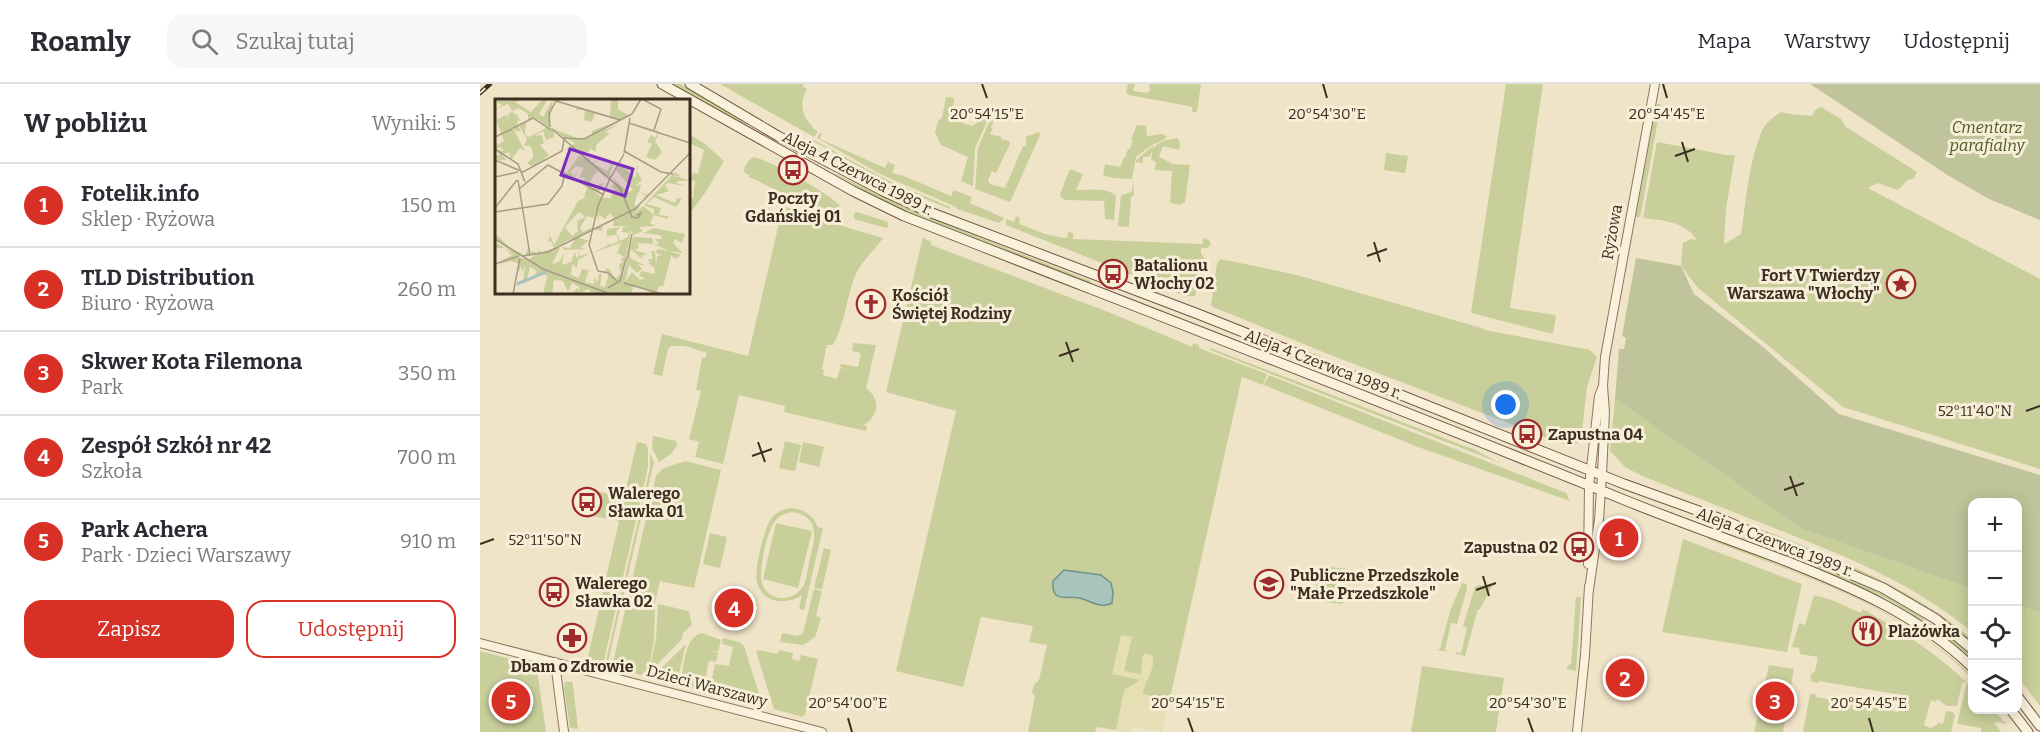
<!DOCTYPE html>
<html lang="pl">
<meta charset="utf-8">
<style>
:root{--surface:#fff;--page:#f7f7f7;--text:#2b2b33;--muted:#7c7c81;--line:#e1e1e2;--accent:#d93025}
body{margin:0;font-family:Bitter,serif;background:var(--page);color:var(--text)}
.controls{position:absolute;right:18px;bottom:18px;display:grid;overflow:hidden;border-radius:12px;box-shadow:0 3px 15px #0003}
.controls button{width:54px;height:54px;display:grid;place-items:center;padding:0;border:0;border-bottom:2px solid var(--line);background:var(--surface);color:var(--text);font:30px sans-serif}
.you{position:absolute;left:1026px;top:321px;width:21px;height:21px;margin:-15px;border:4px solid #fff;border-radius:50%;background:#1a73e8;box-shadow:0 0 0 9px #1a73e833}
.badge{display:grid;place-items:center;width:39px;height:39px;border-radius:50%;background:var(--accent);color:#fff;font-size:20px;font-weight:700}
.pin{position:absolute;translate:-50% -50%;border:3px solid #fff;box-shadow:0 2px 6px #0006}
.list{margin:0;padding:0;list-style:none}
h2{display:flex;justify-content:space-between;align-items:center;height:78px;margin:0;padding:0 24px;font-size:26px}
h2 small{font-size:20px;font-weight:400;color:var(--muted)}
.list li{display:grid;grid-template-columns:39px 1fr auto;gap:18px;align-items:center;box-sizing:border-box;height:84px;padding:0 24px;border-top:2px solid var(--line)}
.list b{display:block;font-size:22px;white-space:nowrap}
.list p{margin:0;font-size:20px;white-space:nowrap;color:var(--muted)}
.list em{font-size:20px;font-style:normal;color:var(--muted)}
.actions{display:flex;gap:12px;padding:18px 24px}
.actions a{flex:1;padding:14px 0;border:2px solid var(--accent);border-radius:18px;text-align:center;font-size:21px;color:var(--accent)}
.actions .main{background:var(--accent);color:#fff}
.icon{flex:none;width:33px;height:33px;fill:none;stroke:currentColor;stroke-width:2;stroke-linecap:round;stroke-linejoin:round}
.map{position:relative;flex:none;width:1560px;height:648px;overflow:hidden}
header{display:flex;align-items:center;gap:36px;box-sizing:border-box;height:84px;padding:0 30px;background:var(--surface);border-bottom:2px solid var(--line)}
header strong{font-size:28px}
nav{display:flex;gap:33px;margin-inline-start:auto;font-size:21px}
.search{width:420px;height:54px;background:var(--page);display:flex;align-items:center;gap:15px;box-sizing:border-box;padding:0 21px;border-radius:18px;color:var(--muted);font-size:22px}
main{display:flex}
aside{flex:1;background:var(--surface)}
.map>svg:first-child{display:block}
</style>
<header>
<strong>Roamly</strong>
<div class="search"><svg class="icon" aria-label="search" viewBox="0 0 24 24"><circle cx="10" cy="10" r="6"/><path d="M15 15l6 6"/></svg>Szukaj tutaj</div>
<nav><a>Mapa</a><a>Warstwy</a><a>Udostępnij</a></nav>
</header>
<main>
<aside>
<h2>W pobliżu<small>Wyniki: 5</small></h2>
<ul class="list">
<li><span class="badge">1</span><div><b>Fotelik.info</b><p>Sklep · Ryżowa</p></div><em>150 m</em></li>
<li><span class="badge">2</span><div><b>TLD Distribution</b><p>Biuro · Ryżowa</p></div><em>260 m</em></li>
<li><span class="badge">3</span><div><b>Skwer Kota Filemona</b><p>Park</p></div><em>350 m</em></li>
<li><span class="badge">4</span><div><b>Zespół Szkół nr 42</b><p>Szkoła</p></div><em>700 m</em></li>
<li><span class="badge">5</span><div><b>Park Achera</b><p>Park · Dzieci Warszawy</p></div><em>910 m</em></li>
</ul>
<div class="actions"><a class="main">Zapisz</a><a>Udostępnij</a></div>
</aside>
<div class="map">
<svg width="1560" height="648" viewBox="0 0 1560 648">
<rect width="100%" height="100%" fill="#f0e4c8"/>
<path fill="#e6deb5" d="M637,545L702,558L682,648L652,643L650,648H644L616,642Z"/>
<path fill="#c9cf9b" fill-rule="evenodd" d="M192,0H200L258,33L266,40L265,41Z
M240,0H324L322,2L327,5C317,22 324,36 338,48L334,53Z
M648,0H655L653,7L667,9L670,6L669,0H721L717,28H712V23L708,22L649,11L646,8Z
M1026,0H1063L1030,224L1076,231L1073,250L991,229Z
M466,13L474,14L472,29L478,37L492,42L511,29L495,64L493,102L481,97L488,73L461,61L455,48L458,37L462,34Z
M1178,20H1181L1161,129L1160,133H1155L1175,22Z
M1341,23L1361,35L1366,43L1437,88L1433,95L1428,96L1418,106L1397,99L1388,104L1560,195V385L1363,323L1218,204L1201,182L1203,159L1211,155L1217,156C1204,137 1185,137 1163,134L1177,58L1247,71H1255L1246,125L1244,160L1261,150C1266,118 1269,76 1282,47C1286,38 1293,33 1301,28L1310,30L1332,32L1335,26Z
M516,26L519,27L511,43L513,44L510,50L522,53L521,55L529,57L530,60L516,89L512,87L508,97L510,100L525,104L543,62H546V53L559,48L560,51L530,118L495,105L498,64L513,29Z
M657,41L666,42L667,52L683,50L686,52L685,55L672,61L656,73L652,95L633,94L623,91L625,80L640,83L644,73L645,74L648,65H650L653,56L651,55Z
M340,49H342L340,55L405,84L408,78L415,81L412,89L424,92L471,112L474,106L492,113L490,119L524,134L523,136L519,139L477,125L476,123L400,90L337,54Z
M209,50L225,60L244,77L227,106L209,131V113L213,114L215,97L209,95V93H212L213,89L218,90L224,66L209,59Z
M698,54L700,60L699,66L683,62L679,73L693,80L710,81L705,118L700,121L690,119L692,87L675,86L676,78L671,75L672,67L669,73H663V79L656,78V76L674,61L672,66C679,56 688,56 698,54Z
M332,55L407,96L470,123V125L412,101L331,56Z
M906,69L928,72L925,89L904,86Z
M274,73C288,76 353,111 360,122L356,126H349L307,111L269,93V91L264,88C264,82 269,75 274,73Z
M590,85L603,90L596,106C609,107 625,102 636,112L634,136L625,135L624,117L586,116L581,114L580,110Z
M352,88L432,127L611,197V199L581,189L431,130L390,110Z
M653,96L654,112L651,113L649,143L638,142L641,111L652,108Z
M303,122L372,145L403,154C394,167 382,176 375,192C366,215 365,240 353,261H347L342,285L344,286L343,291L357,295L360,284L366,285L360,283L361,280L378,283L381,269L372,267L373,259L396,261L386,304C400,314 400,331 384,341L387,342L386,347L304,328L305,322L259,311L243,380L215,373L219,358L209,355L221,307L216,306L222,274H225L227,269L205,262H191L188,265L182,292L173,290L182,250L268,272Z
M377,128L408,138V143L406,144L374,135V129Z
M536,132L540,134L539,140C555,146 570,153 587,154L588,148L593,149V155L723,160V154L729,156L731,161L727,164H721V169L726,177L715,212H705L526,141V135L534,138Z
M443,153L451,158V161L631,229L708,261L712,263L713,259L719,261V264L787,290L783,301L762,293L688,623L681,622L680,626L673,623L675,613L663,610C664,597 677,585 672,571L665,569L662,573L661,590L644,587L652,553L641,551L632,590L660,596L644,606L636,646L617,643L615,648H548L555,612L552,609L554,601L559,596L567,561L549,558L553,542L501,533L483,603L416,587L476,327L406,308Z
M741,175L817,191L1005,245V246L1110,266L1117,273L1107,303L1102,347L1099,358L1091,363L848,270L733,223L731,221L737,179Z
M730,264L995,366L1020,379L730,266Z
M789,291L1086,409L1090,417L938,363L784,301Z
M1135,315L1322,445L1492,505V548C1429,497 1369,474 1294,444C1250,427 1206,409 1162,392L1145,383L1130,367Z
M173,352L196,357L197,361L192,369L179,378L172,364Z
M305,357L321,361L315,387L299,384Z
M157,358L166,360L168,364V383L123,581L107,577L139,437L113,432L114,427L106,425L111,406L144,413Z
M323,358L344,363L339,383L319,378Z
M170,369L174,378L127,582L125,581L170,384Z
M205,377L241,386L214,504L180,497L175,519L174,556L168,589L165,587L161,591L132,583L176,391L184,384Z
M311,424C324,425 333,431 338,443L343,444L324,526L319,525L322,511C306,522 282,519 277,498C274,486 284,444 291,435C296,428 303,425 311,424ZM312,428C343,433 334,457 329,479C327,487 327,498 321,505C311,518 290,517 283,502C277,491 287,445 296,436C300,431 306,429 312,428Z
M296,439L332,447L318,504L283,495Z
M1286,447C1359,476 1431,503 1492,555V559L1462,534L1403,498L1285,448Z
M230,449L247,453L240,484L223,480Z
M1253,450C1339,477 1424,512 1492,572V576L1452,543L1405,514Z
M1228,454C1246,456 1271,470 1289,477C1367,508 1426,532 1489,589L1492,594C1471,574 1449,555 1423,540C1363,503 1293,481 1228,455Z
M1203,455L1322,500L1307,568L1182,548Z
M344,464L351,466L342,505L334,504Z
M839,482L869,485L863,520L834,517Z
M982,499L986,500L987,505L977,540L971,539L965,566L970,568L956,566L960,565L970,527Z
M999,501L1012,502L1000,525H998L985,572L976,570V568L981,569L987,544L983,542L995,503Z
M334,505L342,507L336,532L341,534L335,553L323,561L300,558L302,549L318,552L323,549Z
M1334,511L1352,516L1381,529L1383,525C1421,547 1462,572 1492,604V626H1513L1535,648L1527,640L1514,638L1521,648H1501V644L1477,640L1487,598L1482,599L1477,622H1467L1457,615L1456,618L1451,616L1444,641L1450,644L1457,641L1458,639L1463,640L1466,627L1473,628L1475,632L1471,648H1323L1330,610H1336V613L1418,628L1421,611L1339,597L1338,599L1332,598L1330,591L1335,587L1338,573L1320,570L1319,564L1312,563L1319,539L1325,541Z
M1096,513H1101L1096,587L1087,585V582L1091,580Z
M178,520L209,527L212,541L203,549L202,555L172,586L170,583L176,555Z
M1538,521L1560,529V622L1538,593Z
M222,549L241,556L238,568L227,565L238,569L236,578L229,577L223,604L227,605L226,608L172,593L206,560L197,598L203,600L204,598H207L208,595L201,594C205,579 205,552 222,549Z
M243,554L259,558L264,562L283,622L229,608L235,580L249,582L253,563L242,560Z
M278,566L297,570L299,566L313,569L312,575L319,577L321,571L338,575L325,631L322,633L294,625L276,568Z
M0,567L54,581L57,585L66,648H0Z
M1289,581L1314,585L1303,648H1274Z
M942,582L1024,594L1016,648H931Z
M85,598H92L93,601L98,645L90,644L84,604Z"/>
<path fill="#bfc49a" d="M1330,0H1560V136L1509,115L1469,92Z
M1156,174L1201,182L1214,210L1282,262L1359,330L1560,391V529L1538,521V418H1492V505L1322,445L1135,315L1139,265H1144L1146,254L1142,252Z"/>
<path fill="#a9c4bc" stroke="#6f938a" stroke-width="1.5" d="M584,486L621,491L631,499L633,508L632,519C620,525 611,517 600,514C592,512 583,516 576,511C572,507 573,502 573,497Z"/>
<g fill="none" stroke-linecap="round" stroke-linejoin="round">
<g stroke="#8d765c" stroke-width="10">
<path id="tertiary" d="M1108,480L1109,402L1119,312L1123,302
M1109,506L1119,436L1122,391L1125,328L1123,302L1125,273L1175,0
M0,559L342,648
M75,578L84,648
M1097,648L1105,571L1109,502"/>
</g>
<g stroke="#6f573f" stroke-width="11">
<path id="secondary" d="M182,0L373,107L424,132C664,226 904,318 1142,415C1196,437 1251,456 1306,477C1374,504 1439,532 1492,583
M210,0L298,52L403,107L444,126L718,230L1144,400L1241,435L1403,504L1456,535L1492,565
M1538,613L1560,642
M1531,626L1548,648"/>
</g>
<use href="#tertiary" stroke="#faf1dc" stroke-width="8"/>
<use href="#secondary" stroke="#faf1dc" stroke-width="9"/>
<g stroke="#3d2e20" stroke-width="4.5">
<path id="rail" d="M0,9L10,0"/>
</g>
<use href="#rail" stroke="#f7eed8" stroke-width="2" stroke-dasharray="7" stroke-linecap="butt"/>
</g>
<path fill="none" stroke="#3d2e20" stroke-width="2" d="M502,0L507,14M843,0L847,14M1183,0L1187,14M1202,58L1208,78M1195,72L1215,65M894,158L900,178M887,172L907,165M586,258L593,278M579,272L599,265M1546,327L1560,322M278,358L285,378M272,372L292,365M1310,392L1317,412M1304,406L1324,399M0,460L14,455M1003,492L1009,512M996,506L1016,499M368,634L372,648M708,634L713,648M1048,634L1053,648M1389,634L1393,648"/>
<defs>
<g id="bus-ring" transform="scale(1.5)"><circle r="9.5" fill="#f7eed8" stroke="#9e2a2b" stroke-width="1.5"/><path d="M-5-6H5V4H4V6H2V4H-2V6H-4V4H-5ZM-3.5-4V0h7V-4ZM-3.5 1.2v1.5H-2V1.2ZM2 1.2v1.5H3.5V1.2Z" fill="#9e2a2b"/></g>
<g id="sight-ring" transform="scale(1.5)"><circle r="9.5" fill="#f7eed8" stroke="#9e2a2b" stroke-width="1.5"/><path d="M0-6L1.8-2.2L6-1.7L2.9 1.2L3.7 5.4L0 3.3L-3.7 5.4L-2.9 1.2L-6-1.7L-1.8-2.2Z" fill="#9e2a2b"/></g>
<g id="church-ring" transform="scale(1.5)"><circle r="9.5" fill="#f7eed8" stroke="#9e2a2b" stroke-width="1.5"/><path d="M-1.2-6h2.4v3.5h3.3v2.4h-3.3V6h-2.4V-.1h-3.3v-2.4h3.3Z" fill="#9e2a2b"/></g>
<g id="school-ring" transform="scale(1.5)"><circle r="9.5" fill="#f7eed8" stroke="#9e2a2b" stroke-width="1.5"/><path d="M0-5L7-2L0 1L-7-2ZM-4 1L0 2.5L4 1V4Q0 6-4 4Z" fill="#9e2a2b"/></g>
<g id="restaurant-ring" transform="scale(1.5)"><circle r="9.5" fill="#f7eed8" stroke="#9e2a2b" stroke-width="1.5"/><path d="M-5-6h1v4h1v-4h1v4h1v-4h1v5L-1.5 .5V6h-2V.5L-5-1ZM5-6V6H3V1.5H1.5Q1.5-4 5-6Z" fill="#9e2a2b"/></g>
<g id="pharmacy-ring" transform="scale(1.5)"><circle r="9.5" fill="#f7eed8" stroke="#9e2a2b" stroke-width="1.5"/><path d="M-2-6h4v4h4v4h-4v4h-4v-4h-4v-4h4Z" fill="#9e2a2b"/></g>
</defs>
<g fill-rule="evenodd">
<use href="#bus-ring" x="313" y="86"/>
<use href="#bus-ring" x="633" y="190"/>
<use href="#sight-ring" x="1421" y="200"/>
<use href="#church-ring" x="391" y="220"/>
<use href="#bus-ring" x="1047" y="350"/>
<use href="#bus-ring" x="107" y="418"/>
<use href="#bus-ring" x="1099" y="463"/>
<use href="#school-ring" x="789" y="500"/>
<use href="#bus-ring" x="74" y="508"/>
<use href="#restaurant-ring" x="1387" y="547"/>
<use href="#pharmacy-ring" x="92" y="554"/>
</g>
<g text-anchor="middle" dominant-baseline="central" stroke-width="6" stroke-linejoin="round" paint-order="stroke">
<g font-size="16" font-style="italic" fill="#4d5a26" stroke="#f7eed8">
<text x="1507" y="43">Cmentarz<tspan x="1507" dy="18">parafialny</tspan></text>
</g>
<g font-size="16" fill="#3d2e20" stroke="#f7eed8">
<text transform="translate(378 89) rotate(27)">Aleja 4 Czerwca 1989 r.</text>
<text transform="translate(1132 148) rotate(-80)">Ryżowa</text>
<text transform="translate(843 280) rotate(21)">Aleja 4 Czerwca 1989 r.</text>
<text transform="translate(1295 458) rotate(21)">Aleja 4 Czerwca 1989 r.</text>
<text transform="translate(227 602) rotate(15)">Dzieci Warszawy</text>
</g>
<g font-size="16" font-weight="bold" fill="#3d2e20" stroke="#f7eed8" text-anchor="start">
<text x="313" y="114" text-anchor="middle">Poczty<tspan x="313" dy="18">Gdańskiej 01</tspan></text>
<text x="654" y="181">Batalionu<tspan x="654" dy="18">Włochy 02</tspan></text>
<text x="1400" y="191" text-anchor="end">Fort V Twierdzy<tspan x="1400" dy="18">Warszawa "Włochy"</tspan></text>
<text x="412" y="211">Kościół<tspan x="412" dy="18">Świętej Rodziny</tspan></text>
<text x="1068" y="350">Zapustna 04</text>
<text x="128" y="409">Walerego<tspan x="128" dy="18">Sławka 01</tspan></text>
<text x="1078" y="463" text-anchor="end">Zapustna 02</text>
<text x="810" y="491">Publiczne Przedszkole<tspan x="810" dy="18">"Małe Przedszkole"</tspan></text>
<text x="95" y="499">Walerego<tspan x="95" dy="18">Sławka 02</tspan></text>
<text x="1408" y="547">Plażówka</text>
<text x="92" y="582" text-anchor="middle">Dbam o Zdrowie</text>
</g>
</g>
<g transform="translate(15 15)">
<rect width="195" height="195" fill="#f0e4c8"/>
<path d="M30,0L20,3L36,13L48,0H53L44,15L48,18L58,0L54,28L87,41L97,37V32L125,21L100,14L97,23L89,21L90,11H81V7L115,17L116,0H123V10L134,17L107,32L126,24L110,33L115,34L101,46V53L94,49L95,52L87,55L92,60L95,58V62L98,64L101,60L99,65L112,72L119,62L114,79L97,65L114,81L102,72L95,83L97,89L109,84L104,93L98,91L106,98L115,99L120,90L116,88L120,84L117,78L133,93L138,91L120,70L122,66L129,68L140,79L142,68L144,65L142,72L147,81L139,88L146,85L144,93L154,96L148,100L151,96L143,93L139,106L145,108L141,114L140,120L143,112L148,107L159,116V110L150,107V105L180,73L185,77L178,78H185L195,82H182L181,84L188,86L189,87L173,84L170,86L174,92L161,96L180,104L182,99L187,100L181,108L159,98L151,105L166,109L164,116L174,117L172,120L159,116L155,124L161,127L144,128L148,132L138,136L136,131L127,180L138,138L157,139L158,145L142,144L144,149L139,151L152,155L146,157L148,161L136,150L135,159L151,167L143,165L147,170L142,174L134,166L130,183L137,173L145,181L150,179L144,177L146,172L159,175L160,169L152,163L156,165L153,160H158L156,152H160L161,166L162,157L167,156L161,154L162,150L174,152L158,145H164L160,140H167L165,136L148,134L159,129L190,135L187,144L180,140L178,144L188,154L174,152L186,156L181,160L176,157L168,188L164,187L162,192L167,195H158L145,188V192L144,188H138L136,195H97L93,190L84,195L78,194L82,189L84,192V188L77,184L73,193L68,182L59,181L57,195H48L52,178L49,174L39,178L42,172L35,168L32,181L28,183L30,167L27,173L26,167L24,173L22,167V172L23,164L15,162L0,167L19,159L0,165L17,156L9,149H0V143L18,154L0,139V134L14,148L29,156L21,159L35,160L41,155L30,157L33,149L36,155L37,152L43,154L44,149L45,154L59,149L56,142L52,143L55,138L52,129L59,146L83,102L89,99L94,101L89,98L94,84L88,85L90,79H84L89,69L81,67L75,73L79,77L83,72L79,80L71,75L84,57L89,59L78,49L69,52L80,44L59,33V38L51,41L48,32L39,37L47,36L49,44L45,46L54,56L38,68L32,64L38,59V53L35,47H29L32,40L24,27L31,23L30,35L34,38L53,28L38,19L33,22V15L24,9L17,12L13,5L0,10L7,6L0,2ZM101,111L104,123V116L110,120L115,114L119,119L97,130L107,132L108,125L119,121L118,127H136L128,128L127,133L134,134L133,138L125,142L121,133L125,128L112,130V137L122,136L123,143L115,146L112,143L113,146L97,154L126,144L121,157L123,154L129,158L125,161L128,162L124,166L126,174L121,180L113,169L108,173L114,175L110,188L105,187L107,175H104L102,184L99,177V185L90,183L94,171L87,170L84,179L76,176L77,165L82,169L83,161L96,154L84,157L85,151L82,160L80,153L76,163L67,166L69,153L65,162L57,165L65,149L61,148L76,140H80L75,149L67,148L69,151L91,150L85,148L94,142L82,138L96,133L97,128L88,133L85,129L92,117L99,119ZM84,113L90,118L82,122L83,132L77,137L70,128ZM17,13L22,16L26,23L23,21L22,25L26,33L19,31L30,52L25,49L16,61L14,53L7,56L12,61H0V56H5L0,51L8,52L6,48L0,50V41L3,46L9,42L1,21L11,16L14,20L13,15ZM143,25L163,32V37L160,42L167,53L160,61L151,58L157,45L152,43L156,36L160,39L163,33Z" fill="#c9cf9b" fill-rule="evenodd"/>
<path fill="none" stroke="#a9c4bc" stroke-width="3" d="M22,185L51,173"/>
<path fill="none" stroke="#a89b85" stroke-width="1.5" d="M147,0L166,10L159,31M61,2L125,21M134,24L195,44M55,28L54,15L62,0M18,29L38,19L56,31M57,30L125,89L137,118L143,119L146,114L141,116M0,38L17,30M68,47L69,39L89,40L137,15L146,0M0,50L23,65L30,83M129,52L166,73L178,75M129,54L135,19M0,61L28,73L67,52L68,46M0,78L23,73M116,78L129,55M23,81L35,156M24,90L53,66L109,96M0,109L22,81M0,113L53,105L67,87L70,74M0,140L48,170L115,195M28,157L53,153L140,110L195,54M132,160L137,135M0,165L24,157M103,172L94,146L103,107L116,77M103,172L113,174L122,182M129,184L167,195M113,189L125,182L131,160M18,195L25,159"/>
<path fill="#7b2cbf" fill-opacity="0.15" stroke="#7b2cbf" stroke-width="3" d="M75,50L138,70L130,97L66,76Z"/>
<rect width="195" height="195" fill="none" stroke="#3d2e20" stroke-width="3"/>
</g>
<g font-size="15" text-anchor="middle" fill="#3d2e20" stroke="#f7eed8" stroke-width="6" stroke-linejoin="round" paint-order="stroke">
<text x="507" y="35">20°54'15"E</text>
<text x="847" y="35">20°54'30"E</text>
<text x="1187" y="35">20°54'45"E</text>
<text x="1495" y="332">52°11'40"N</text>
<text x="65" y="461">52°11'50"N</text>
<text x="368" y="624">20°54'00"E</text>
<text x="708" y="624">20°54'15"E</text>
<text x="1048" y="624">20°54'30"E</text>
<text x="1389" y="624">20°54'45"E</text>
</g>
</svg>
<div class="controls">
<button>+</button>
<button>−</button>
<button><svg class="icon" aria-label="locate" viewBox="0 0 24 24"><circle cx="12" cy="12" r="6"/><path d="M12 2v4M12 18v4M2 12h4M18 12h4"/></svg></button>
<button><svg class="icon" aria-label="layers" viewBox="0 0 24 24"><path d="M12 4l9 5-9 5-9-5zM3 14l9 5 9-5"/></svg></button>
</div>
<div class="you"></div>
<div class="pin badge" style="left:1139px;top:454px">1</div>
<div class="pin badge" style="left:1145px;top:594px">2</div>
<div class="pin badge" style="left:1295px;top:617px">3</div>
<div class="pin badge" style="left:254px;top:524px">4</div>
<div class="pin badge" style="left:31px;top:617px">5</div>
</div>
</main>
